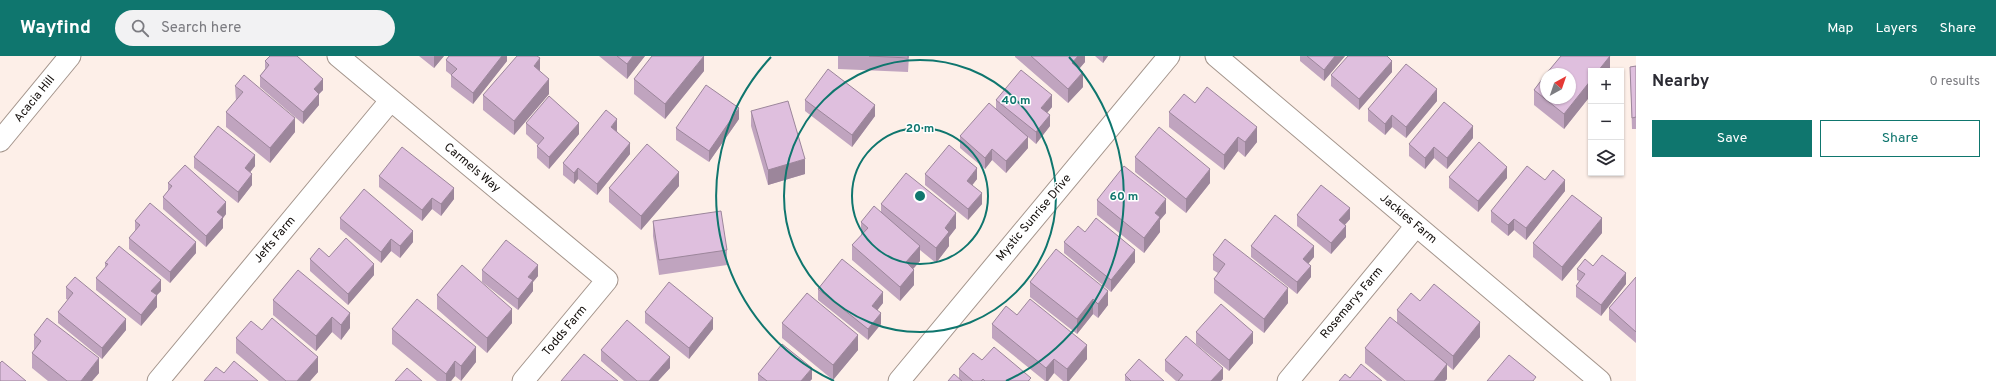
<!DOCTYPE html>
<meta charset="utf-8">
<style>
:root{--surface:#fff;--page:#f2f2f3;--text:#2b2b33;--muted:#7c7c81;--line:#e1e1e2;--accent:#0f766e}
body{margin:0;font-family:Overpass,sans-serif;background:var(--page);color:var(--text)}
.controls{position:absolute;right:12px;top:12px;display:grid;overflow:hidden;border-radius:0px;box-shadow:0 1px 3px #0004}
.controls button{width:36px;height:36px;display:grid;place-items:center;padding:0;border:0;border-bottom:1px solid var(--line);background:var(--surface);color:var(--text);font:20px sans-serif}
.compass{position:absolute;left:1540px;top:12px;width:36px;height:36px;border-radius:50%;background:var(--surface);box-shadow:0 1px 3px #0004;rotate:40deg}
.list{margin:0;padding:0;list-style:none}
h2{display:flex;justify-content:space-between;align-items:center;height:52px;margin:0;padding:0 16px;font-size:17px}
h2 small{font-size:13px;font-weight:400;color:var(--muted)}
.actions{display:flex;gap:8px;padding:12px 16px}
.actions a{flex:1;padding:9px 0;border:1px solid var(--accent);border-radius:0px;text-align:center;font-size:14px;color:var(--accent)}
.actions .main{background:var(--accent);color:#fff}
.icon{flex:none;width:22px;height:22px;fill:none;stroke:currentColor;stroke-width:2;stroke-linecap:round;stroke-linejoin:round}
.map{position:relative;flex:none;width:1636px;height:325px;overflow:hidden}
header{display:flex;align-items:center;gap:24px;box-sizing:border-box;height:56px;padding:0 20px;background:var(--accent);color:#fff}
header strong{font-size:19px}
nav{display:flex;gap:22px;margin-inline-start:auto;font-size:14px}
.search{width:280px;height:36px;background:var(--page);display:flex;align-items:center;gap:10px;box-sizing:border-box;padding:0 14px;border-radius:22px;color:var(--muted);font-size:15px}
main{display:flex}
aside{flex:1;background:var(--surface)}
.map>svg:first-child{display:block}
</style>
<header>
<strong>Wayfind</strong>
<div class="search"><svg class="icon" aria-label="search" viewBox="0 0 24 24"><circle cx="10" cy="10" r="6"/><path d="M15 15l6 6"/></svg>Search here</div>
<nav><a>Map</a><a>Layers</a><a>Share</a></nav>
</header>
<main>
<div class="map">
<svg width="1636" height="325" viewBox="0 0 1636 325">
<rect width="100%" height="100%" fill="#fdefe8"/>
<g fill="none" stroke-linecap="round" stroke-linejoin="round">
<g stroke="#a4958c" stroke-width="23">
<path id="street" d="M338,0L607,224L523,325
M1216,0L1600,325
M0,85L70,0
M158,325L391,44
M899,325L1169,0
M1288,325L1416,170"/>
</g>
<use href="#street" stroke="#fff" stroke-width="21"/>
</g>
<path fill="#c0a4bf" d="M419,0H444L434,12Z
M507,0V5L473,48L451,31V19L446,15V4Z
M599,0H645L627,23Z
M838,0H909L908,16L838,13Z
M1015,0H1085V6L1079,13L1083,31L1068,47L1015,1Z
M1095,0H1108L1103,7Z
M1300,0H1345L1324,25L1300,5Z
M1561,0H1610V15H1591V39L1564,73L1534,49V34L1546,18V42H1570V18H1546Z
M265,5L323,34L319,38V49L303,68L260,31V20L265,13Z
M1636,10V73H1632L1630,11Z
M540,15L549,38L514,79L483,54V39Z
M704,15L665,63L634,38V23Z
M1392,16L1359,54L1331,30V19Z
M235,30L295,76L270,107L226,71V56L236,45Z
M805,44L875,60L852,91L805,55Z
M996,44L1052,51L1047,57L1050,70L1036,88L1028,81V92L1006,117L992,104L985,113L960,92V80L996,53Z
M1437,45L1406,82L1392,71L1385,79L1368,65V53Z
M1195,47L1257,86L1245,101L1238,95L1224,114L1169,71V56Z
M751,55L805,118L768,129L751,70Z
M739,63L709,106L676,84V72Z
M526,67L579,78L549,113L537,102V90L538,89L526,78Z
M617,75L630,98L597,139L578,123L574,128L563,119V107Z
M1473,82L1447,113L1434,102L1425,113L1409,100V88Z
M194,101L255,110L250,116L252,129L238,147L194,112Z
M1135,101L1210,127L1186,157L1135,116Z
M925,118L977,123L972,129L982,148L968,164L925,129Z
M379,120L454,143L441,160L432,153L422,165L379,131Z
M1449,121L1507,122L1478,156L1449,132Z
M1545,124L1565,135L1526,184L1514,174L1508,180L1491,166V155Z
M168,127L226,158L223,162V172L206,191L163,153V141L168,135Z
M679,130L641,174L609,146V132Z
M1097,144L1166,157L1160,164V176L1144,197L1097,159Z
M881,148L956,172L949,181V190L936,207L920,194V205L913,213L914,229L900,245L852,204V189L861,180V166L881,156Z
M1297,159L1350,163L1345,169L1346,181L1331,198L1297,170Z
M340,162L413,186L400,202L391,195L381,207L340,173Z
M135,165L196,197L170,227L129,193V182L135,175Z
M653,165L727,194V209L659,219L653,180Z
M1085,176L1135,206L1111,236L1064,197V186Z
M1602,177L1562,225L1533,201V187Z
M1251,190L1314,201L1308,208L1311,221L1297,238L1251,201Z
M1213,199L1288,247L1264,277L1214,237V223L1218,217L1213,214Z
M329,201L374,219L348,249L310,215V203Z
M105,207L161,235L157,239V251L141,270L96,234V222L105,212Z
M1593,210L1626,228L1601,260L1576,241V230L1579,225L1577,224V213Z
M298,214L350,272L341,284L332,276L316,295L273,259V244Z
M482,214L538,220L533,226V235L518,254L482,226Z
M1636,221V287L1609,264V252Z
M1030,226L1108,235V249L1098,262L1093,258L1077,278L1030,241Z
M66,231L126,274L102,303L58,267V256L68,244L66,243Z
M818,233L883,247L877,254L881,268L868,284L818,244Z
M437,239L512,267L487,297L437,253Z
M1420,245L1480,281L1453,314L1447,309V323L1445,325H1387L1365,307V292L1397,267V254Z
M645,256L713,273L689,303L645,267Z
M1017,259L1087,303L1069,325H1063L1054,317L1048,325H1045L992,282V268Z
M782,267L858,294L833,324L782,282Z
M392,273L476,306L461,325L455,320L451,325H437L392,288Z
M262,274L318,316L310,325H269L236,297V282Z
M1196,276L1253,287L1229,315L1196,288Z
M34,279L99,317L92,325H48L32,312V297L34,294Z
M601,294L670,312L658,325H624L601,305Z
M982,304L1031,325H948L959,322V313Z
M1165,304L1223,323L1221,325H1176L1165,315Z
M758,318L812,323L810,325H758Z
M1125,319L1164,325H1125Z"/>
<path fill="#9c869b" d="M434,0H444L434,12Z
M502,0H507V5L473,48V37Z
M633,0H645L627,23V8Z
M704,0V15L665,63V48Z
M1078,0H1085V6L1072,21V7Z
M1103,0H1108L1103,7Z
M1335,0H1345L1324,25V14Z
M1610,0V15H1598Z
M540,2V17L534,10Z
M1392,5V16L1359,54V43Z
M1083,16V31L1068,47V33Z
M323,23V34L319,38V49L303,68V56L314,33Z
M549,23V38L514,79V65Z
M1591,24V39L1564,73V58Z
M1437,33V45L1406,82V71Z
M1052,39V51L1041,64V52Z
M875,49V60L852,91V79Z
M739,52V63L709,106V95Z
M1050,59V70L1036,88V76Z
M1392,59V71L1385,79V68Z
M295,62V76L270,107V92Z
M617,63V75L611,82V71Z
M579,67V78L549,113V101Z
M1473,70V82L1447,113V102Z
M1257,71V86L1245,101V86Z
M1028,81V92L1006,117V105Z
M1238,81V95L1224,114V99Z
M630,87V98L597,139V128Z
M1434,91V102L1425,113V102Z
M992,93V104L985,113V102Z
M255,99V110L245,123V112Z
M805,103V118L768,129V114Z
M1507,111V122L1478,156V145Z
M578,112V123L574,128V117Z
M977,112V123L967,136V125Z
M1210,113V127L1186,157V143Z
M679,116V130L641,174V160Z
M252,118V129L238,147V136Z
M1565,124V135L1526,184V172Z
M454,132V143L441,160V148Z
M982,137V148L968,164V153Z
M432,142V153L422,165V154Z
M1166,143V157L1160,164V176L1144,197V182L1155,157Z
M226,146V158L223,162V172L206,191V180L217,156Z
M1350,152V163L1339,175V164Z
M956,157V172L949,181V190L936,207V192L945,172Z
M1602,162V177L1562,225V211Z
M1514,163V174L1508,180V169Z
M1346,170V181L1331,198V187Z
M413,175V186L400,202V190Z
M391,183V195L381,207V196Z
M196,186V197L170,227V216Z
M920,190V205L906,221V206Z
M1314,190V201L1303,214V203Z
M1135,194V206L1111,236V224Z
M374,208V219L348,249V238Z
M538,209V220L533,226V235L518,254V243L528,221Z
M1311,210V221L1297,238V226Z
M914,214V229L900,245V231Z
M1626,217V228L1601,260V249Z
M161,224V235L157,239V251L141,270V259L151,235Z
M1288,232V247L1264,277V263Z
M1108,235V249L1098,262V248Z
M883,236V247L872,261V250Z
M1093,243V258L1077,278V263Z
M512,253V267L487,297V282Z
M350,257V272L341,284V269Z
M881,257V268L868,284V273Z
M332,261V276L316,295V280Z
M713,262V273L689,303V292Z
M126,263V274L102,303V292Z
M1480,266V281L1453,314V300Z
M1253,276V287L1229,315V304Z
M858,279V294L833,324V309Z
M1087,289V303L1069,325H1067V313Z
M476,291V306L461,325V310Z
M318,301V316L310,325H297Z
M670,301V312L658,325H649Z
M99,302V317L92,325H81Z
M1054,303V317L1048,325H1046V312Z
M455,305V320L451,325H446V318Z
M1447,308V323L1445,325H1434Z
M812,312V323L810,325H801Z
M1223,312V323L1221,325H1211Z"/>
<path fill="#dfbfde" stroke="#9c869b" d="M270,0H297L323,23L314,33L319,38L303,56L260,20L269,9L265,5Z
M449,0H502L473,37L451,19L457,13L446,4Z
M517,0H537L540,2L534,10L549,23L514,65L483,39Z
M617,0H633L627,8Z
M652,0H704L665,48L634,23Z
M869,0H908V2Z
M1031,0H1078L1072,7L1083,16L1068,33Z
M1307,0H1335L1324,14Z
M1348,0H1387L1392,5L1359,43L1331,19Z
M1561,0H1610L1598,15H1591V24L1564,58L1534,34L1546,18V42H1570V18H1546Z
M1406,8L1437,33L1406,71L1392,59L1385,68L1368,53Z
M1636,10V61L1632,62L1630,11Z
M828,13L875,49L852,79L805,44Z
M1021,14L1052,39L1041,52L1050,59L1036,76L996,44Z
M244,19L295,62L270,92L226,56L243,36L235,30Z
M706,29L739,52L709,95L676,72Z
M1207,31L1257,71L1245,86L1238,81L1224,99L1169,56L1184,38L1195,47Z
M549,40L579,67L549,101L537,90L544,82L526,67Z
M788,45L805,103L768,114L751,55Z
M1444,46L1473,70L1447,102L1434,91L1425,102L1409,88Z
M989,47L1028,81L1006,105L992,93L985,102L960,80Z
M606,54L617,63L611,71L630,87L597,128L578,112L574,117L563,107Z
M218,70L255,99L245,112L252,118L238,136L194,101Z
M1159,71L1210,113L1186,143L1135,101Z
M1479,86L1507,111L1478,145L1449,121Z
M647,88L679,116L641,160L609,132Z
M949,89L977,112L967,125L982,137L968,153L925,118Z
M402,91L454,132L441,148L432,142L422,154L379,120Z
M185,109L226,146L217,156L223,161L206,180L163,141L172,130L168,127Z
M1124,110L1166,143L1155,157L1160,161L1144,182L1097,144Z
M1527,110L1545,124L1553,114L1565,124L1526,172L1514,163L1508,169L1491,155Z
M906,117L956,157L945,172L949,176L936,192L881,148Z
M1321,129L1350,152L1339,164L1346,170L1331,187L1297,159Z
M364,133L413,175L400,190L391,183L381,196L340,162Z
M1572,139L1602,162L1562,211L1533,187Z
M150,147L196,186L170,216L129,182L140,169L135,165Z
M874,150L920,190L906,206L914,214L900,231L852,189L868,172L861,166Z
M721,155L727,194L659,204L653,165Z
M1275,159L1314,190L1303,203L1311,210L1297,226L1251,190Z
M1096,162L1135,194L1111,224L1064,186L1078,170L1085,176Z
M346,182L374,208L348,238L310,203L319,192L329,201Z
M1225,183L1288,232L1264,263L1214,223L1225,208L1213,199Z
M506,184L538,209L528,221L533,224L518,243L482,214Z
M119,190L161,224L151,235L157,239L141,259L96,222L108,208L105,207Z
M1056,193L1108,235L1098,248L1093,243L1077,263L1030,226Z
M1602,199L1626,217L1601,249L1576,230L1585,218L1577,213L1585,203L1593,210Z
M842,203L883,236L872,250L881,257L868,273L818,233Z
M462,209L512,253L487,282L437,239Z
M298,214L350,257L341,269L332,261L316,280L273,244Z
M75,221L126,263L102,292L58,256L73,237L66,231Z
M1636,221V276L1609,252Z
M669,226L713,262L689,292L645,256Z
M1434,228L1480,266L1453,300L1397,254L1411,237L1420,245Z
M807,237L858,279L833,309L782,267Z
M417,243L476,291L461,310L455,305L446,318L392,273Z
M1030,243L1087,289L1067,313L1054,303L1046,312L992,268L1006,250L1017,259Z
M1221,248L1253,276L1229,304L1196,276Z
M1390,261L1447,308L1434,325H1405L1365,292Z
M47,262L99,302L81,325H67L32,297L41,285L34,279Z
M272,262L318,301L297,325H286L236,282L251,265L262,274Z
M627,264L670,301L649,325H637L601,294Z
M1186,280L1223,312L1211,325H1178L1183,319L1165,304Z
M782,288L812,312L801,325H767L758,318Z
M994,291L1031,322L1028,325H985L983,323L981,325H973L959,313L973,297L982,304Z
M584,298L618,325H561Z
M1509,299L1536,321L1533,325H1487Z
M1139,303L1164,325H1131L1125,319Z
M2,305L26,325H0V307Z
M234,305L258,325H204L216,311L224,317Z
M1361,308L1382,325H1339L1345,318L1350,322Z
M407,312L422,325H395Z
M954,318L962,325H948Z"/>
<g fill="none" stroke="#0f766e" stroke-width="2">
<circle cx="920" cy="140" r="68"/>
<circle cx="920" cy="140" r="136"/>
<path d="M834 325A204 204 0 0 1 771 1M1069 1A204 204 0 0 1 1006 325"/>
</g>
<g text-anchor="middle" dominant-baseline="central" stroke-width="3" stroke-linejoin="round" paint-order="stroke">
<g font-size="12" fill="#100b08" stroke="#fff">
<text transform="translate(35 43) rotate(-51)">Acacia Hill</text>
<text transform="translate(472 112) rotate(40)">Carmels Way</text>
<text transform="translate(1034 162) rotate(-50)">Mystic Sunrise Drive</text>
<text transform="translate(1408 163) rotate(40)">Jackies Farm</text>
<text transform="translate(275 184) rotate(-50)">Jeffs Farm</text>
<text transform="translate(1352 247) rotate(-50)">Rosemarys Farm</text>
<text transform="translate(565 275) rotate(-50)">Todds Farm</text>
</g>
</g>
<circle cx="920" cy="140" r="6" fill="#0f766e" stroke="#fff" stroke-width="2"/>
<g font-size="12" text-anchor="middle" font-weight="bold" fill="#0f766e" stroke="#fff" stroke-width="3" stroke-linejoin="round" paint-order="stroke">
<text x="1016" y="48">40 m</text>
<text x="920" y="76">20 m</text>
<text x="1124" y="144">60 m</text>
</g>
</svg>
<div class="controls">
<button>+</button>
<button>−</button>
<button><svg class="icon" aria-label="layers" viewBox="0 0 24 24"><path d="M12 4l9 5-9 5-9-5zM3 14l9 5 9-5"/></svg></button>
</div>
<svg class="compass" viewBox="-18 -18 36 36"><path d="M0-13l5 13h-10z" fill="#e53935"/><path d="M0 13l5-13h-10z" fill="#7c7c81"/></svg>
</div>
<aside>
<h2>Nearby<small>0 results</small></h2>
<ul class="list">
</ul>
<div class="actions"><a class="main">Save</a><a>Share</a></div>
</aside>
</main>
